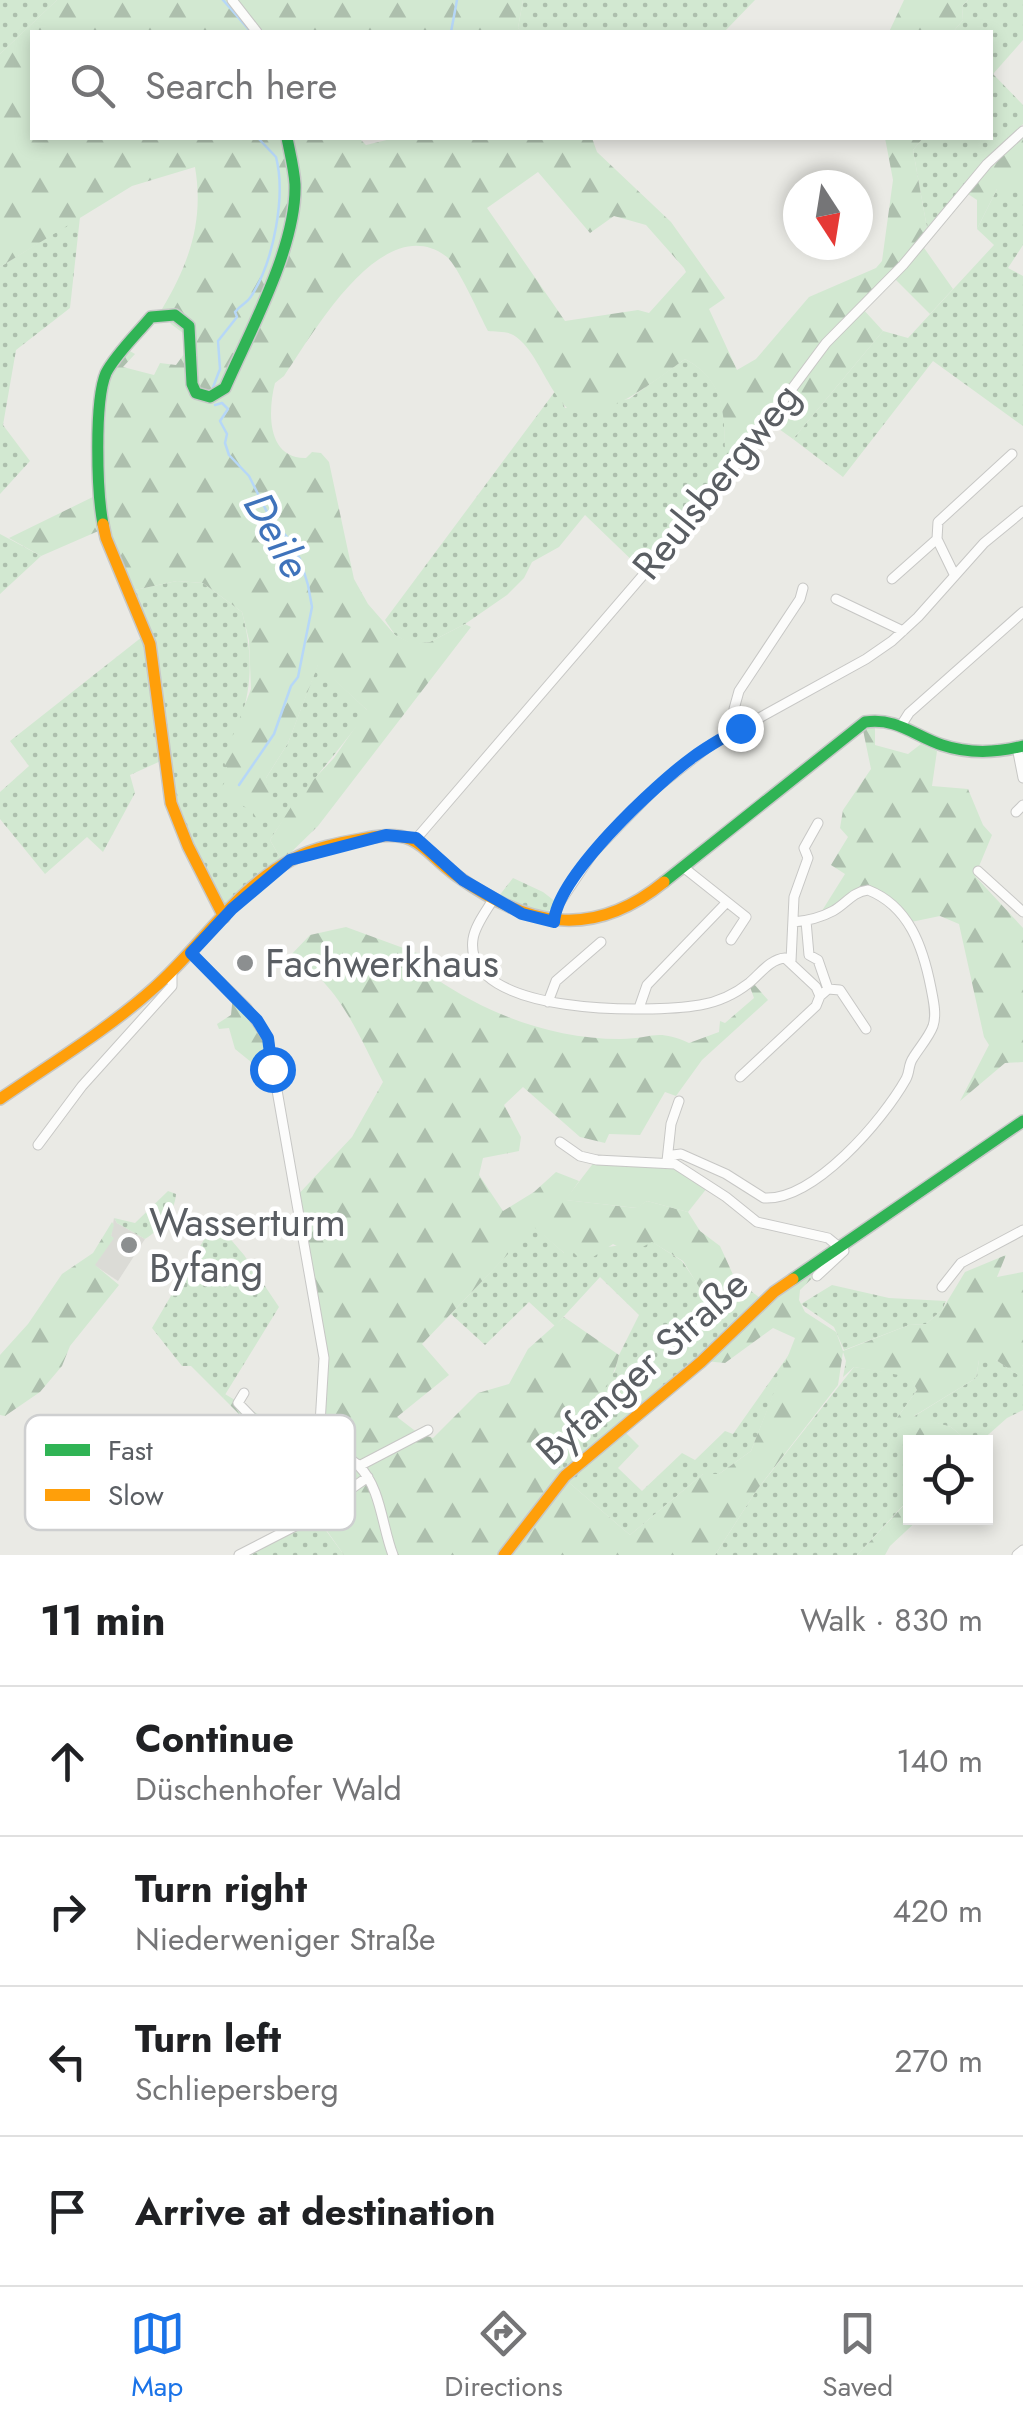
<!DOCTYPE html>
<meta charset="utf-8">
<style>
:root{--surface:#fff;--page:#f6f6f6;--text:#202124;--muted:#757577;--line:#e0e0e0;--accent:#1a73e8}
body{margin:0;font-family:Jost,sans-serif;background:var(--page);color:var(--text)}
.controls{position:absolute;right:30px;bottom:30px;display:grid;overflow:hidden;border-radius:0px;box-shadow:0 5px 15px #0003}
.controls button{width:90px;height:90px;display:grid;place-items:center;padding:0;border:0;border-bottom:2px solid var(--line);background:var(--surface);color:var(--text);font:50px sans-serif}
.compass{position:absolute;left:783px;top:170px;width:90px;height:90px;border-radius:50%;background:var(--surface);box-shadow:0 5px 15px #0003;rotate:168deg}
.stop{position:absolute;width:30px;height:30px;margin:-22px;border:8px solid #1a73e8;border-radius:50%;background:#fff}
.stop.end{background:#1a73e8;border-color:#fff;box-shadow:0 2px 10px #0008}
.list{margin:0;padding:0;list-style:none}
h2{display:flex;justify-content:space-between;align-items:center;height:130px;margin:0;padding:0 40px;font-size:42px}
h2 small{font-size:32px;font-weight:400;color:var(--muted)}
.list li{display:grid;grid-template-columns:65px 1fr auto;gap:30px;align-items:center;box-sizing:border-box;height:150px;padding:0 40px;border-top:2px solid var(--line)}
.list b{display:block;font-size:38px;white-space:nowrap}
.list p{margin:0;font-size:32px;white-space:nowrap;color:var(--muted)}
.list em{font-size:32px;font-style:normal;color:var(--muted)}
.icon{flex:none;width:55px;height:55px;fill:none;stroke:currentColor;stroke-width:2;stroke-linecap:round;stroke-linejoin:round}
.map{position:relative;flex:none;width:1023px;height:1555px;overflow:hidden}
.search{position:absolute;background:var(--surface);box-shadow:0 5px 15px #0003;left:30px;right:30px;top:30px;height:110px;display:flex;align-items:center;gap:25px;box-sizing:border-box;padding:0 35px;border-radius:0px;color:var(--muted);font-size:38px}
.sheet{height:730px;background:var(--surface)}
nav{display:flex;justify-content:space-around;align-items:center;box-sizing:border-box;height:140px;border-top:2px solid var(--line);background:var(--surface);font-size:28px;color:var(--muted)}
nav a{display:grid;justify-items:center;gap:5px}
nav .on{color:var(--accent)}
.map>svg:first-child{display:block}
</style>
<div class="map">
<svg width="1023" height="1555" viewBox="0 0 1023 1555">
<defs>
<pattern id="grass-dots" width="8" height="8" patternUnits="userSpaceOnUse" patternTransform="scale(2.5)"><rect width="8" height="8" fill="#d2e8d1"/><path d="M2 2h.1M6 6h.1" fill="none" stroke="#adbfad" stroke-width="1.8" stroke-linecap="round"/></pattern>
<pattern id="forest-firs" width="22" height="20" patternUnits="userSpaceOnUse" patternTransform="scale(2.5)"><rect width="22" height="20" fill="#d2e8d1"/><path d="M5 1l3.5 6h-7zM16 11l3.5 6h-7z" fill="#adbfad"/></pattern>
</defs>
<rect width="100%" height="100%" fill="#eaeae5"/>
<path fill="#dbdbd6" d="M114,1218L117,1223L145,1239L118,1281L94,1265L113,1238L111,1236Z"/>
<path fill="url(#grass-dots)" d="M0,0H57L0,54Z
M523,0H755L724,32H521L518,28Z
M968,0H1023V40L993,74L1023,105V124L980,166L927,228L913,150L923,138H990V32H953L963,20L962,6Z
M997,189H1023V245L1008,268L1023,276V426L933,361L843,477L793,439L883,331L908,338L994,245L977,229Z
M80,217L70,308L16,350L3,425L30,461L0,494V267Z
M685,359C732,384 723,424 726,471L641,569L585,515L559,547L532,562L524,578L507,595L465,624L430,642L413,645L395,635L385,620L556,390L565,408L629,399Z
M0,534L41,556L0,594Z
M177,581L203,583L242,612C252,651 253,681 241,719L266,778L288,743L318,664L368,711C336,755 299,794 270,840L282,861L230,906H222L189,846L163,760L130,775L135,793L103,852L87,837L45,874L0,819V792L29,766L10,741L147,633L130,591Z
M513,878L543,892L556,902L546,915H538L499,896Z
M168,1191L176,1194C175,1212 160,1230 145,1239L117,1223L114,1218L135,1223Z
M215,1221L244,1255L279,1307L223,1398L191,1366H182L152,1328Z
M534,1226L564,1253L651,1241L682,1261L705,1295L745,1313L723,1341L562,1475L554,1444L615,1371L619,1355L639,1315L600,1277L555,1326L529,1302L485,1345L451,1314Z
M832,1285L889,1298L946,1301L942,1310L926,1324L909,1325L844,1350L834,1327L801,1304Z
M790,1353L751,1451L719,1474H703L630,1535L566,1480L622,1429L639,1446L618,1468L642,1491L682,1453L695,1460L725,1431L733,1434Z
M979,1360H996L1017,1374L1023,1365V1410L1007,1418L980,1442H969L951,1427L913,1417L976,1378Z
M854,1367L910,1376L917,1390L897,1418L943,1442H910V1498L857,1555H715L756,1491Z
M310,1516L319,1521L344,1555H240Z"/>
<path fill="url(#forest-firs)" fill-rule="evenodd" d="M57,0H523L518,28L521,32H32V138H359L366,145L395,138H592L597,152L671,222L725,298L709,309L737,370L756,359L809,297L876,268L882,261L893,180L885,138H923L913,150L927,228L905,260L839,325L726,471C723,424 731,384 685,359C660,377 614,414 582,414C553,414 540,347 511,334C505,331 494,332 488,331C480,316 458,266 447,257C383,208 313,334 284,376L275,383C268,410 266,459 306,458L312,452L321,453L329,462L354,579L368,604L395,635L413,644L430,642L465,624L471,627L318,826L282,861L270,840L298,796L334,758L367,710L318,665L288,743L266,778L273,803L260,824L252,811L219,792L230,773L223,761L251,689L249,640L242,612L203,583L177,581L130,591L103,529L41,556L9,538L101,493L108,378L128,350L135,354L123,367L154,375L160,363L176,365L184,354L187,336L171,324L162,309C190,262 204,220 195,167L132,186L0,267V54ZM538,172L590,233L614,216L646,225L684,268L686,272L649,313L638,310L565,321L487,208Z
M904,0H968L962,6L963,20L953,32H889Z
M1023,137V189H997L977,229V200L965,192Z
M922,245L953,289L930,314L894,278Z
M862,308L883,331L793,439L772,424L827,347Z
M875,727V745L908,754L921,744L937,751L932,786L968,789L983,825L992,835L975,876L1023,928V1062L1005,1063L960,1101L989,1045L984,1037L959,924L940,916L911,922L868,888L820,914L845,874L831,865L848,837L840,828L843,810L871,769L863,730Z
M346,927L436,960L435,978C489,1015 553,1039 620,1039C654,1039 655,1028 689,1043L719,1032L720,1021L725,1023L754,998L750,987L754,984L768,1000L702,1060L676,1096L665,1092L640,1135L609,1134L605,1143L580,1137L523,1087L504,1105L521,1137L519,1151L483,1158L479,1175L503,1211L534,1192L556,1172L579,1181L566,1200L636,1208L647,1201L688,1212L700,1231L720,1246L735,1279L764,1301L838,1253L800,1290L799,1300L805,1312L836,1332L843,1351L909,1325L926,1324L942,1310L965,1272L1006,1255L997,1277L1023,1272V1365L1018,1375L996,1360H979L976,1378L914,1416L951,1427L969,1442C945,1442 924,1437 899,1437L897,1418L917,1390L910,1377L854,1367L843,1377L846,1361L843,1352L838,1385L756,1491L715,1555H344L320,1521L313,1523L310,1516L317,1510L296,1471L223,1398L225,1394L279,1427L317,1430L323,1376L294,1199L352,1137L383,1082C359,1037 338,979 289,957L310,935ZM534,1227L564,1253H574L584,1263L613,1244L631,1253L652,1242L683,1261L704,1295L744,1314L669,1387L562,1474L554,1444C580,1417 611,1393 619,1355L564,1317L528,1349L509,1384L478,1393L433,1438L418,1433L397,1417L449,1375L422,1344ZM773,1328L795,1338L751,1451L719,1474H703L630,1535L566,1480L704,1361L725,1363Z
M233,995L266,1034L272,1072L261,1070L235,1049L229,1028L219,1029L217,1024L231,1015Z
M112,1222L114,1225L111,1236L114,1238L95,1265L119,1285L70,1346L62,1366L40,1392L5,1416L0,1415V1355L28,1324L62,1274L93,1253Z
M910,1499V1518H920L890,1546L885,1555H857Z"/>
<path fill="#d2e8d1" d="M595,1161L668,1164L707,1188L688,1212L647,1201L637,1208L565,1200Z"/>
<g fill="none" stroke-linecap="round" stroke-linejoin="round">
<path stroke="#b6d7f7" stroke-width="2.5" d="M223,0L251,32
M451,32L457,0
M212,390L220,369L218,341L237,317L235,312C241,304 247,304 252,295C274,260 286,195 276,157L258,138
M215,405L222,403L228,409L220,421L227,434L225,443L229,455L249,476L269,516L287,537L300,559L308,585L312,607L298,677L291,686L274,734L239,785"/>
<g stroke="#c7c7c5" stroke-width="11">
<path id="street" d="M232,0L257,32
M954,574L937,539L938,522L1012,454
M892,579L937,539
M836,599L903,631
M902,724L909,713L1023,612
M740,728L734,709L739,691L800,599L803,588
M1017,747L1023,778
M1016,812L1023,805
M416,839L718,488L826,343L903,265L987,164L1023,131
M683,867L746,917L731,940
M978,871L1023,912
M494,898C487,910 475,925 473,939C462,1017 654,1013 700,1005C718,1002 735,994 749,983C760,974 770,959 785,958L816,987L820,996L828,989L840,990L866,1029
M806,921L809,955L818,960L828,989
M554,922L558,905L593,853L655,789L712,744L866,659L892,641L918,617L984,543L1023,511
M191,953L247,1008L268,1039L324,1358L319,1440C329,1454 347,1454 359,1466C381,1488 382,1527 393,1555
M791,961L794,897L808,858L804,848L818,823
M548,1002L556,981L601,942
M639,1008L647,985L727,902
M740,1077L816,1006L820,996
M560,1142L580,1156L597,1160L675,1164L726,1197L757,1222L828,1238L844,1251L817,1276
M38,1145L82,1086L172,986V971
M667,1161L671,1124L679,1101
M671,1163L673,1155L681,1154L726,1174L764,1198C814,1201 883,1120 906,1079C910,1072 908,1065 913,1058C919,1048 929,1037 933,1026C937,1014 933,999 931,988C923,947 909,906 868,890C852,892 846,904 833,911C820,918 807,921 793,922
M942,1287L961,1263L1023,1230
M244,1393L238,1403L260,1426L321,1444
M359,1466L428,1430
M239,1555L305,1521L368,1477
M1017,1555L1023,1550"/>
</g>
<g stroke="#c7c8c7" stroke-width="14">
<path id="fast" d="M103,524C97,493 94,401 106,373C116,354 137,334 151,317L175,315L189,326L192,384L196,393L210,397L225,388C250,331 297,246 295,184C294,169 290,153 287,138
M664,882L865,722C896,717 915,736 942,745C969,754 996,753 1023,746
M793,1279L1023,1121"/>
</g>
<g stroke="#c7c8c7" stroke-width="14">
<path id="slow" d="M103,524L106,538L150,644L171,803L188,846L224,917
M0,1099C52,1063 107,1030 154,988C201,947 236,888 293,859C317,846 346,842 373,837C420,829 424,853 457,876C528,927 593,940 664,882
M504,1555L565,1476L701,1362L774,1292L793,1279"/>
</g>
<use href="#street" stroke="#fcfcfb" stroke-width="9"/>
<use href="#fast" stroke="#30b455" stroke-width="11"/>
<use href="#slow" stroke="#ff9f0a" stroke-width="11"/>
</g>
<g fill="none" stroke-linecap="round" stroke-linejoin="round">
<path stroke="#1a73e8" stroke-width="12" d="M272,1069L268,1038L257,1020L191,953L232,909L290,860L386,835L416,838L463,880L522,914L554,922C557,876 656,784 693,757C708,746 724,737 740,728"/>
</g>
<g fill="#8c8f90" stroke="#fff" stroke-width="4">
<circle cx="245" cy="963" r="10"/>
<circle cx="129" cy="1245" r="10"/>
</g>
<g text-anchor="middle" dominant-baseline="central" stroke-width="9" stroke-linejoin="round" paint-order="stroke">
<g font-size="40" fill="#5a5e63" stroke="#fff">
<text transform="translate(716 481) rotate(-51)">Reulsbergweg</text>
<text transform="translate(642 1367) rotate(-42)">Byfanger Straße</text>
</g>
<g font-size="40" fill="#5a5e63" stroke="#fff" text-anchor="start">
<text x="265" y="963">Fachwerkhaus</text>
<text x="149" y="1222">Wasserturm<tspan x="149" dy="46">Byfang</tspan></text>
</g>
<g font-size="42" font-style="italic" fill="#3f73bb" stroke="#fff">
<text transform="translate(277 535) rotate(61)">Deile</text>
</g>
</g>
<rect x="25" y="1415" width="330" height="115" rx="15" fill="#fff" stroke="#cecfd0" stroke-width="2.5"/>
<rect x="45" y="1444" width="45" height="12" fill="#30b455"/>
<rect x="45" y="1489" width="45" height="12" fill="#ff9f0a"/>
<g font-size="28" fill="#5a5e63">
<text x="108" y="1460">Fast</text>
<text x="108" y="1505">Slow</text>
</g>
</svg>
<div class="controls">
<button><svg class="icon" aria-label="locate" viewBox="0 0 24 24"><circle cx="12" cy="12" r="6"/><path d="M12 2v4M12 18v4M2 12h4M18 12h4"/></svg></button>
</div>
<svg class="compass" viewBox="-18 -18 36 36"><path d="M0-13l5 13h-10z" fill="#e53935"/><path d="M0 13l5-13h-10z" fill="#757577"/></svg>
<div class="stop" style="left:272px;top:1069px"></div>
<div class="stop end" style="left:740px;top:728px"></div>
<div class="search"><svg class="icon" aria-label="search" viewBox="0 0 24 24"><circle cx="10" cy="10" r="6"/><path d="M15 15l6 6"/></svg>Search here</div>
</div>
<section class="sheet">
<h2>11 min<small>Walk · 830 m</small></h2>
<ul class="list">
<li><svg class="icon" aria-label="ahead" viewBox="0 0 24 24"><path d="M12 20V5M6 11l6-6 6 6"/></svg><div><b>Continue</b><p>Düschenhofer Wald</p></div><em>140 m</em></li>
<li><svg class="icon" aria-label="right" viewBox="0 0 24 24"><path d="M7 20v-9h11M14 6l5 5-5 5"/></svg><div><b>Turn right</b><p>Niederweniger Straße</p></div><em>420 m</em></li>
<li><svg class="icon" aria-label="left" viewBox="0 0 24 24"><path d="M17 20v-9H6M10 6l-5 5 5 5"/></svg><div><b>Turn left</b><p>Schliepersberg</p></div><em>270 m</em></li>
<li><svg class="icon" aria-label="arrive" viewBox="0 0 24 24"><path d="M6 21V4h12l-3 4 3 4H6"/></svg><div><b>Arrive at destination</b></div></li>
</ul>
</section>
<nav>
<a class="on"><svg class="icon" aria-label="map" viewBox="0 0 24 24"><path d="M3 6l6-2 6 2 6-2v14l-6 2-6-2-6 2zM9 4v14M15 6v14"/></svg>Map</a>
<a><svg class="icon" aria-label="directions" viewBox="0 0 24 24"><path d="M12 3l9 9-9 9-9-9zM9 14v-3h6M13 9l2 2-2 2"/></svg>Directions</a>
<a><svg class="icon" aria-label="saved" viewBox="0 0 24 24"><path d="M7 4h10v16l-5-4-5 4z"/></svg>Saved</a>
</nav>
